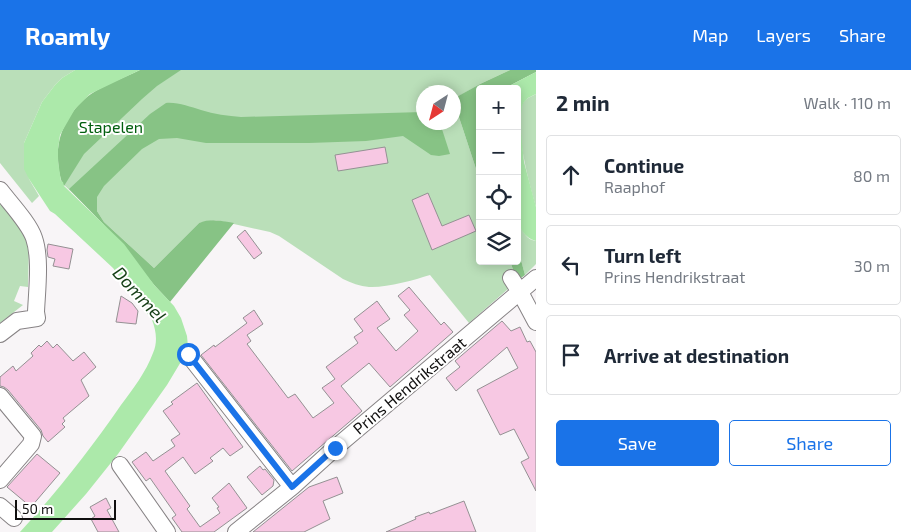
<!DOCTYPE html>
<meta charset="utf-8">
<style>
:root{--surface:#fff;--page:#f2f2f3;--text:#1f2937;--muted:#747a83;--line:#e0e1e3;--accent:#1a73e8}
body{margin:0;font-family:"Exo 2",sans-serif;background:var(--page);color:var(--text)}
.controls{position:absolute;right:15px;top:15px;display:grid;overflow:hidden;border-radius:5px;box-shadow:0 2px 12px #0003}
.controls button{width:45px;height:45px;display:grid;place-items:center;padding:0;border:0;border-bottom:1px solid var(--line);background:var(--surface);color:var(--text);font:25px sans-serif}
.compass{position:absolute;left:416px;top:15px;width:45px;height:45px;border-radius:50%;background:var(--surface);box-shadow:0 2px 12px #0003;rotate:216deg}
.scale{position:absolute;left:15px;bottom:12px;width:101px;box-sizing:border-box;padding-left:5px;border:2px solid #100f0f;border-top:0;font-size:14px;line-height:18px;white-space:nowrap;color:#100f0f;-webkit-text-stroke:4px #fff;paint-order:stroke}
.stop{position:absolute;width:15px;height:15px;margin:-11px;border:4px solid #1a73e8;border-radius:50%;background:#fff}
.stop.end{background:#1a73e8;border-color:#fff;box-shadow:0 1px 5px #0008}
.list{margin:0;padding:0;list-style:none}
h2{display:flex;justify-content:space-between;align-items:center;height:65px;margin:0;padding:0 20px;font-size:21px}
h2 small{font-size:16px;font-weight:400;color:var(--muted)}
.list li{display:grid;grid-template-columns:32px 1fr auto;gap:15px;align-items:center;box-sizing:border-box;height:80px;margin:0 10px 10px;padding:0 10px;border:1px solid var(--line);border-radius:5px}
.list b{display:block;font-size:19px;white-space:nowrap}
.list p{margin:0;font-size:16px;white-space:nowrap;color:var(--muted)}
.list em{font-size:16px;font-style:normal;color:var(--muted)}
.actions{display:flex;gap:10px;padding:15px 20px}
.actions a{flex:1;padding:11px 0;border:1px solid var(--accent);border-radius:5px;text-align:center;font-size:18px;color:var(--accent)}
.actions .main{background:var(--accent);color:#fff}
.icon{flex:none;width:28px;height:28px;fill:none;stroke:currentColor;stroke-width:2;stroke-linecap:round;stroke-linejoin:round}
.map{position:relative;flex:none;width:536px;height:462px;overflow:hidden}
header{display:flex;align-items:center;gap:30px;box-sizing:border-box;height:70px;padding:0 25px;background:var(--accent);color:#fff}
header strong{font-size:24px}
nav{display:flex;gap:28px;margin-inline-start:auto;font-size:18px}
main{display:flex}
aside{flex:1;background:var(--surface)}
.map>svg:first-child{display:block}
</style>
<header>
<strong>Roamly</strong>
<nav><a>Map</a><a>Layers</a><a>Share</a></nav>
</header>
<main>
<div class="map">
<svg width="536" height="462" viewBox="0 0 536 462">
<rect width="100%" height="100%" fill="#f8f5f7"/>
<path fill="#badfb9" d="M0,0H75L62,8L55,15L42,32L24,73L29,109L39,126L32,133L0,93Z
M140,0H510L480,14L454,29L453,22H423V52H453L454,32L480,111V191H510L517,211L469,253L430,205C414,210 386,218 369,217C360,216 351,213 343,209L279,166L270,162L216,150L199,153L154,198L104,152L97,141L88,138L61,112L97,21Z
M536,24V137C530,117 512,50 523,33C526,28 531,27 536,24Z
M0,132L20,156L29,175L28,217L20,216L14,231L23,235L0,253Z
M520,156C524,163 527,170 536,171V194L525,205C520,186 516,175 520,156Z"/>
<path fill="#87c385" d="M140,0H181L157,16L142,29L84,84L64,116C59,108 58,95 58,86C57,62 72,37 91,24C105,14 124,8 140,0Z
M510,0H536V2L511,15L506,19H480V111L454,32L453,29L480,14Z
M166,33C178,32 190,37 201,40C214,44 228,46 241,47L423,42V52L440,53L450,84L439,86L431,85L403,66L366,71L309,73H206L177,68L159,69L142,79L104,116L97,127V141L104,152L154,198L199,153C211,148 222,151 234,153L170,232L155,216L103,154L69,119L150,44Z
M517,175L525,205L517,211L510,191H517Z"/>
<path fill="#ace9aa" d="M75,0H140L90,24L75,39L60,65L58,79V91L61,111L63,112L64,116L124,174L155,216L174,236L181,248L187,266L188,277L182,290L167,315L118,384L86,424L52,462H20C57,422 90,380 121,335C133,319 146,302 153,283C158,272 156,260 152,250L113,198L55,144L50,141L29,109L24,99V73L42,32L55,15L62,8Z
M536,2V24L528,28L524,32L522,36L520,52L524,92L536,137V171C524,168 520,158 517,148V19H506L511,15Z"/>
<path fill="#f7c8e3" stroke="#949193" d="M385,77L388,93L338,101L335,85Z
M428,123L442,156L469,145L476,161L432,180L412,130Z
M245,160L262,183L254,189L237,167Z
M48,174L73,179L69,199L53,196L55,189L48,187L47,180Z
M409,217L441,255L444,252L453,262L390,317L369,293L341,316L362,341L292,401L201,285L214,275L215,277L247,253L243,248L254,240L263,254L247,265L251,271L247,274L288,328L295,324L313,348L334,333L322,318L335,309L326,297L358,273L354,267L363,261L354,249L377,231L390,249L377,258L396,281L418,261L404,245L410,240L398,226Z
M121,226L132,233L138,241L136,254L116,252Z
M502,251L511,261L520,257L527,272L530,271L536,282V421L521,392L529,388L514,359L500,365L477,320L518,298L507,277L456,321L446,308L460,297L455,291Z
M47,271L53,278L57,274L73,291L84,282L96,297L81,310L89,326L63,348L65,351L62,354L65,357L48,372L43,366L41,360L8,320L4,317L0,316V307L13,296L16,301L33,286L31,283L39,275L41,277Z
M197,313L243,377L230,386L223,378L210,388L213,391L195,404L183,387L165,401L190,436L187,439L200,457L220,443L217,438L219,437L212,428L229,413L247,438L214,462H182L172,448L176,445L150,408L146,411L132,392L146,382L153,391L175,376L171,370L180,364L163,341L173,334L171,332Z
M37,384L60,403L31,437L7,417Z
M260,396L263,400L265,399L274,410L273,416L262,425L247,407Z
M337,407L343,423L323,431L330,449L304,462H253L309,417Z
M106,428L111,438L107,440L119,462H98L91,449L95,446L90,437Z
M464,431L476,462H386L416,449L415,447L429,442L430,444Z"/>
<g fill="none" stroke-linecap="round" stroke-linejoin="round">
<g stroke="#868284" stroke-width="18">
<path id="minor" d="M0,120C10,133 29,153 34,168C41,188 37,220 36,242L37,248L17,251L0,264
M511,208L520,222L536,252
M188,284L292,417
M0,326L33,366L31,374L0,410
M120,395L167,462
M0,436L14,448
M236,462L292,417L335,378L536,208"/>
</g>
<use href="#minor" stroke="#fff" stroke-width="16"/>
</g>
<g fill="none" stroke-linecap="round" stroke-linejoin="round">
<path stroke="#1a73e8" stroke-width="6" d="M188,284L292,417L335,378"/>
</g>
<g text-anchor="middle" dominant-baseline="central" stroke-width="4" stroke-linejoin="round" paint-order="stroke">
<g font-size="16" fill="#025f0f" stroke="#fff">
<text x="111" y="56">Stapelen</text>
</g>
<g font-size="16" fill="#100f0f" stroke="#fff">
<text transform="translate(409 315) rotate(-40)">Prins Hendrikstraat</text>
</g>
<g font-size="18" font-style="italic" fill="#153f16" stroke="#fff">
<text transform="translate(140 224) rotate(47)">Dommel</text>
</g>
</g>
</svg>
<div class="controls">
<button>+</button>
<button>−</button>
<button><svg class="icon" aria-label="locate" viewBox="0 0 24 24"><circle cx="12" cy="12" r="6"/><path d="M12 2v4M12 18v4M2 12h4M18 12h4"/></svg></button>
<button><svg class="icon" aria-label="layers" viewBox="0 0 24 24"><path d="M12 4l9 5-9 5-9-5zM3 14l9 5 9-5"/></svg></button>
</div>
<svg class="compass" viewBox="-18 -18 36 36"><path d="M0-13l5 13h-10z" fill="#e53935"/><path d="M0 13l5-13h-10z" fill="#747a83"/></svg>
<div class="scale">50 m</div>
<div class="stop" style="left:188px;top:284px"></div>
<div class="stop end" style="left:335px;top:378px"></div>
</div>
<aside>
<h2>2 min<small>Walk · 110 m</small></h2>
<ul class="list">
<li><svg class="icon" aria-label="ahead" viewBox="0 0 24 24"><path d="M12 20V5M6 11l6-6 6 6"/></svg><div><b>Continue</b><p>Raaphof</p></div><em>80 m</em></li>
<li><svg class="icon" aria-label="left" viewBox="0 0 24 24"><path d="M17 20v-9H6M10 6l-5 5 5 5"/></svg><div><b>Turn left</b><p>Prins Hendrikstraat</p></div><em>30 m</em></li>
<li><svg class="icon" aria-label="arrive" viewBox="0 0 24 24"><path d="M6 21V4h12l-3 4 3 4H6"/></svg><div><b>Arrive at destination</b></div></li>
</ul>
<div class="actions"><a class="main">Save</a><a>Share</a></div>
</aside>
</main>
